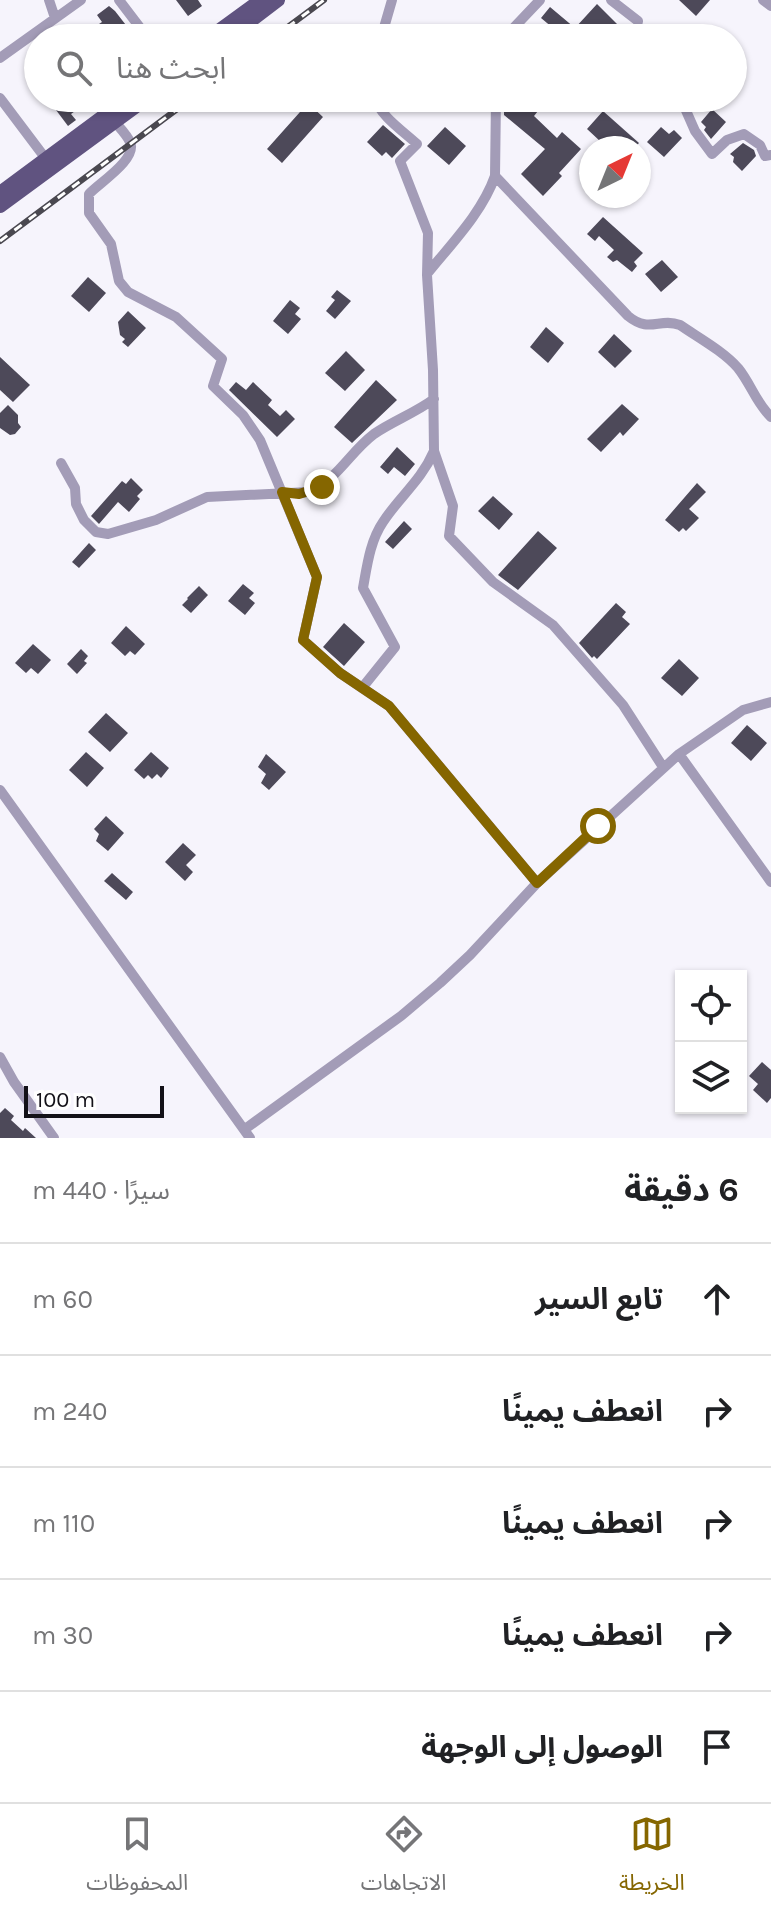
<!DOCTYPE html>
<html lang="ar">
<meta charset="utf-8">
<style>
:root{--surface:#fff;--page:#f2f2f2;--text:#202124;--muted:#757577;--line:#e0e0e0;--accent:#856600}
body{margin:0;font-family:Karla,"Noto Sans Arabic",sans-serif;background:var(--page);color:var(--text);direction:rtl}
.controls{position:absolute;right:24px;bottom:24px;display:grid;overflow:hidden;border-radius:0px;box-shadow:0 2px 6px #0004}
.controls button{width:72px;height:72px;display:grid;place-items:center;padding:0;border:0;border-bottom:2px solid var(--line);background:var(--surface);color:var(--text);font:40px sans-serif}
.compass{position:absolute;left:579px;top:136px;width:72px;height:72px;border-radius:50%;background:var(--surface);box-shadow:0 2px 6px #0004;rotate:43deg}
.scale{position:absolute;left:24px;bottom:20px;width:140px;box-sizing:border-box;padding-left:8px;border:4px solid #131118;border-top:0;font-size:22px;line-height:28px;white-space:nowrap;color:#131118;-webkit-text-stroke:6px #fff;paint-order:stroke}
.stop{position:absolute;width:24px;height:24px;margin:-18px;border:6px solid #856600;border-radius:50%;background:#fff}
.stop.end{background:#856600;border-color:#fff;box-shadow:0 2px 8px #0008}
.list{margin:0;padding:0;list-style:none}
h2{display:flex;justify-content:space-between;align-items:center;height:104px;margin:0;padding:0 32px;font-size:34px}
h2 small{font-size:26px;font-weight:400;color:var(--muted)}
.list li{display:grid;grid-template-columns:52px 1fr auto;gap:24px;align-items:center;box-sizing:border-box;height:112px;padding:0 32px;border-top:2px solid var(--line)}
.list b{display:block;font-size:30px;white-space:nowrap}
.list em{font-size:26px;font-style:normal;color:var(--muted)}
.icon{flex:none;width:44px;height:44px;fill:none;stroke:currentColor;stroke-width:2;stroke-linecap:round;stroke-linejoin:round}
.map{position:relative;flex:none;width:771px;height:1138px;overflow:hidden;direction:ltr}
.search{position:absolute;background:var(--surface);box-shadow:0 2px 6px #0004;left:24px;right:24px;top:24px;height:88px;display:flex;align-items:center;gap:20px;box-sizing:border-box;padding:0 28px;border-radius:44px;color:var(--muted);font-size:30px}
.sheet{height:664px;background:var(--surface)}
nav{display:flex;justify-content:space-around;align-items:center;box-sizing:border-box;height:112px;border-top:2px solid var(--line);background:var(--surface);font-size:22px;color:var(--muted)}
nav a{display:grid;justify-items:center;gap:4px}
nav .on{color:var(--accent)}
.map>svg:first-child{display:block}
</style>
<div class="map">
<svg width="771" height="1138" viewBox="0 0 771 1138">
<rect width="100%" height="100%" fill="#f6f4fc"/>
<path fill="#4d4959" d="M176,0H198L202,6L188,16Z
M679,0H710L696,16Z
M597,4L617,24L603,38H565L541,18L550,7L575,28Z
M109,6L115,11L136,38H114L108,30L105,33L99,24L102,22L97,15Z
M56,98H70L78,109L71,114L76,120L68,126L50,102Z
M308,103L323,117L282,163L267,149Z
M514,104H523L528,109L532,105L538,111L534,116L557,138L562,132L581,149L559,173L562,176L543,196L521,174L545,149L504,115V110Z
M712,109L726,122L711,139L704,130L706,127L701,122Z
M603,111L639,143L634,148H614L604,138L601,142L587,129Z
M383,125L405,144L392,158L386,152L382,156L367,142Z
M445,127L466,146L449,165L427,146Z
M661,127L669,134L674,130L682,138L664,157L647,142Z
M743,143L754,150L756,156L742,171L733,162L734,157L730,154Z
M603,217L643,253L634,262L637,266L632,272L617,260L613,262L607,257L614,250L599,236L595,241L587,234Z
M662,260L678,277L661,292L645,274Z
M88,277L106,293L89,312L71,296Z
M337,290L351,301L335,319L326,311L335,300L331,297Z
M290,300L300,308L295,314L301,319L288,334L273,321Z
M128,311L146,328L128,347L122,342L125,339L120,335L118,322Z
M546,327L564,343L548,363L530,347Z
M614,334L632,351L615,368L598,352Z
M346,351L365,370L345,391L325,373Z
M0,357L30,385L13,402L0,390Z
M376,380L397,400L352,443L334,427Z
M236,382L246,390L253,382L272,400L268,405L280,416L286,410L295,419L277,437L229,390Z
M622,404L639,419L623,436L620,432L601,452L587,439Z
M8,405L18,415V423L21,427L15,434L10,435L0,428V413Z
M397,447L415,464L405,476L394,467L388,474L380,467Z
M131,478L143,490L137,496L140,499L129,512L118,502L99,524L91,516L122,481L126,484Z
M697,483L706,492L689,509L699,518L686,531L683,528L679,532L665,520Z
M493,496L513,514L499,530L478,511Z
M404,521L412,529L393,549L385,542Z
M538,531L557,548L518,590L498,575Z
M89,543L96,550L79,568L72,562Z
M243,584L254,593L249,598L255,603L245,615L228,601Z
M199,586L208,595L191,613L182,605L188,599L187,598Z
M616,603L626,612L622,617L630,624L597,659L594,656L592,658L579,643Z
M344,623L365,642L344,666L323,647Z
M126,626L145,644L135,655L130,651L125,656L111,643Z
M33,644L51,660L38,674L31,668L26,673L15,663Z
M81,649L88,656L84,661L87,663L77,674L67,664Z
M679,659L699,678L682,696L661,678Z
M106,713L128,733L110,752L88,732Z
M747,725L767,743L751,761L731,743Z
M86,752L104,768L87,787L69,770Z
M151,752L169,768L161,778L157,774L152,779L148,775L144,779L134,770Z
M266,754L286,772L269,790L261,783L266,774L258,767Z
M106,816L124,833L108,851L96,841L99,834L94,829Z
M183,843L196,855L186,865L193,872L185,881L165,862Z
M112,873L133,892L126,900L104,881Z
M762,1062L771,1070V1098L767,1103L753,1090L758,1084L749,1076Z
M5,1108L14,1116L11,1120L23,1131L25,1128L36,1138H0V1113Z"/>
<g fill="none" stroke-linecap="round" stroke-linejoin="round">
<path stroke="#a39cb7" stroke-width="10" d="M49,0L55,18
M119,0L148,38
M611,0L638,21L634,38
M763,0L771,6
M381,38L392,0
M504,38L540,0
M0,58L81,0
M0,98L46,159
M375,98C380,116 403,131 417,144L400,161L428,233L427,275L433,370L434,451L453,506L449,536L493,582L553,625L623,705L663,767
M674,98L684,106L695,131L712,154L727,140L744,134L760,145L765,156L771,155
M115,122C120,128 127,135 130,142C138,159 99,183 89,194V213L111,244L119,281L128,292L176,317L222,359L213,386L243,415L260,440L317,577L303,640L340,673L389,706L537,883
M495,176L628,316C650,334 659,317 680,325C699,338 723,351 738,368C751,384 756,403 771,417
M427,274C451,244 482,213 495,176L496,98
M61,463L75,488L76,504L84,520L96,532L108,534L156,520L207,497L309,492C339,478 349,453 374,434C393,421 415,413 434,399
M362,688L395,647L363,588C367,566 370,541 383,522C400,496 421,481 434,451
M679,754L771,882
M0,790L250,1138
M0,1057L14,1082L54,1138
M245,1129L401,1016L440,983L470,955L537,883L679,754L743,710L771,702"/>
<path stroke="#605380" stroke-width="14" d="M209,38L261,0
M228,38L278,0
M0,193L128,98
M0,206L147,98"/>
<g stroke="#4a4850" stroke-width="6">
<path id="rail" d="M273,38L324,0
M0,241L192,98"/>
</g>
<use href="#rail" stroke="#fff" stroke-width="3" stroke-dasharray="9" stroke-linecap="butt"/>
</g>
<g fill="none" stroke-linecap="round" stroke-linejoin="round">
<path stroke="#856600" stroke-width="10" d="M322,487L299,494L282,492L317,577L303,640L340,673L389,706L537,883L598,826"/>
</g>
</svg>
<div class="controls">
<button><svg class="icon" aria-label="locate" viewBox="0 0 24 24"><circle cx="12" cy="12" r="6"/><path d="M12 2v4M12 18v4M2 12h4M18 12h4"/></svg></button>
<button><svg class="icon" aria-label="layers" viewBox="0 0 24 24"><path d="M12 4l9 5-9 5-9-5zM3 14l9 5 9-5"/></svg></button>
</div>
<svg class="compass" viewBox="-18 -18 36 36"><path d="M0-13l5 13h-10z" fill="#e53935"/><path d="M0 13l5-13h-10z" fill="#757577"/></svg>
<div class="scale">100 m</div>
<div class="stop" style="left:598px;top:826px"></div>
<div class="stop end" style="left:322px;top:487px"></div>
<div class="search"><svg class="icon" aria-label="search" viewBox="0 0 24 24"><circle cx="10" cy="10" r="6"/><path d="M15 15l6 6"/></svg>ابحث هنا</div>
</div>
<section class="sheet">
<h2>6 دقيقة<small>سيرًا · 440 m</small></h2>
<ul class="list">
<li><svg class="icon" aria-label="ahead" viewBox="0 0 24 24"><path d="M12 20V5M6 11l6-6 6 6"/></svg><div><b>تابع السير</b></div><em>60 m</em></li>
<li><svg class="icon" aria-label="right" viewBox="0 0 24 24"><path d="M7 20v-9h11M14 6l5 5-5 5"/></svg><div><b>انعطف يمينًا</b></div><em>240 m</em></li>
<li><svg class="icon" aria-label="right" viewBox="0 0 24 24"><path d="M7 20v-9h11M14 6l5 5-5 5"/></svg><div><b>انعطف يمينًا</b></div><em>110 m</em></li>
<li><svg class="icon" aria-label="right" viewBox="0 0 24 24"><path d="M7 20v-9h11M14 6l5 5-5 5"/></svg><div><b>انعطف يمينًا</b></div><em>30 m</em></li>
<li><svg class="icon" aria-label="arrive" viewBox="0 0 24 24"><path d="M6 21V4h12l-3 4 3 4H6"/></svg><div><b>الوصول إلى الوجهة</b></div></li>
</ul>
</section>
<nav>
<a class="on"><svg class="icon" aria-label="map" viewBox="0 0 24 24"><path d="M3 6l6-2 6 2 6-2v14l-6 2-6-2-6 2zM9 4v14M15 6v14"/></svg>الخريطة</a>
<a><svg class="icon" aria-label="directions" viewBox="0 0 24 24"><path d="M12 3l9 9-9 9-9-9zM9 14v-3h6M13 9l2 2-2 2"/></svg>الاتجاهات</a>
<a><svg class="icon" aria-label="saved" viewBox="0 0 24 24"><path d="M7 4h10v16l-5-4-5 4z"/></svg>المحفوظات</a>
</nav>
